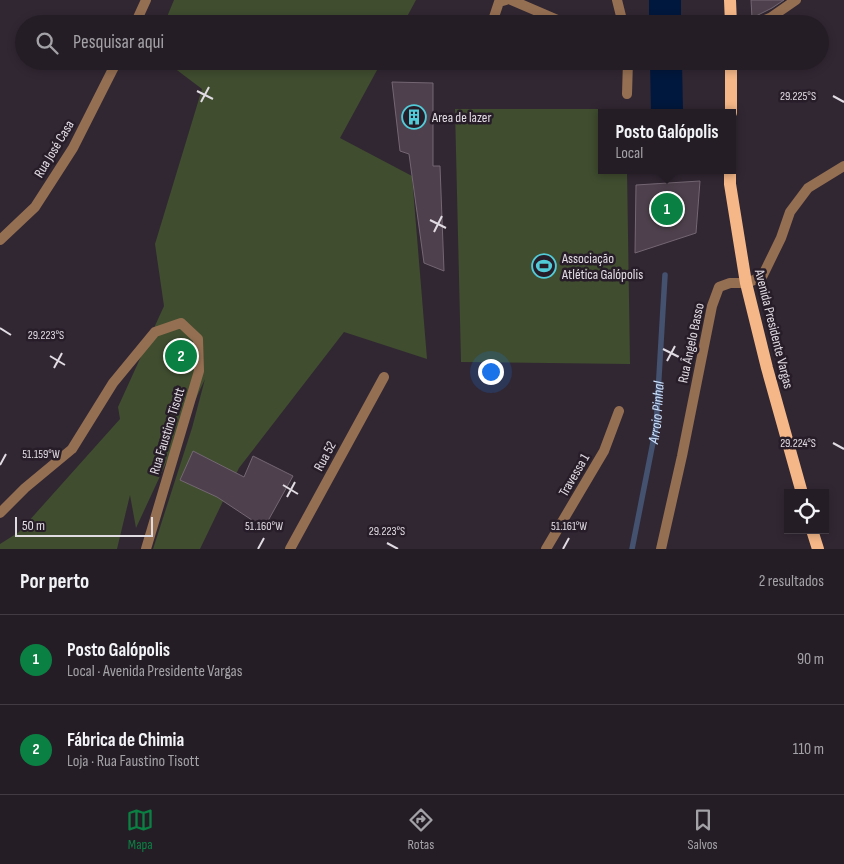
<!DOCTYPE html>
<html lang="pt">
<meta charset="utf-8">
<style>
:root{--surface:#251d26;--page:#312a32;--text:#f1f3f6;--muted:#a3a2a7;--line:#423b43;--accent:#0b8043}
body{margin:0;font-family:"Sofia Sans Condensed",sans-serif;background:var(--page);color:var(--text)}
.controls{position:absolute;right:15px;bottom:15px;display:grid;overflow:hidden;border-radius:0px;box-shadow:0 2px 8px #0003}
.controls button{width:45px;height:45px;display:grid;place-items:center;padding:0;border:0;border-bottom:1px solid var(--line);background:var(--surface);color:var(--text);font:25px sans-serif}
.scale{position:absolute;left:15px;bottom:12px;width:138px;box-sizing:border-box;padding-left:5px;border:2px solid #e1dbe3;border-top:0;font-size:14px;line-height:18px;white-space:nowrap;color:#e1dbe3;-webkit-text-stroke:4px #271d29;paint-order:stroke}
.you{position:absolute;left:490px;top:371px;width:18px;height:18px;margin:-12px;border:4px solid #fff;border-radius:50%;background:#1a73e8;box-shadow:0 0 0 8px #1a73e833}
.badge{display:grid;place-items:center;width:32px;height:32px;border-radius:50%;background:var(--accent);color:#fff;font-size:16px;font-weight:700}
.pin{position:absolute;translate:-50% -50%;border:2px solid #fff;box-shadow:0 1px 5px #0006}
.popup{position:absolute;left:598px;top:109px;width:138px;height:65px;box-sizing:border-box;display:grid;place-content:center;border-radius:0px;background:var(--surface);filter:drop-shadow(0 1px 4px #0005);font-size:16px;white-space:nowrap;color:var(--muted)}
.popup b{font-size:19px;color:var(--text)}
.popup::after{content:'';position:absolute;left:50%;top:100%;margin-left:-10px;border:10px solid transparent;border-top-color:var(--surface)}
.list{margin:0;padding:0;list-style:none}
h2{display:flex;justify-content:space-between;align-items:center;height:65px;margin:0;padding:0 20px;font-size:21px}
h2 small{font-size:16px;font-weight:400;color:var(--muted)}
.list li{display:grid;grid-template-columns:32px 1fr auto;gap:15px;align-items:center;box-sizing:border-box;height:90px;padding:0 20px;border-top:1px solid var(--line)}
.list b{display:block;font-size:19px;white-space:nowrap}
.list p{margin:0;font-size:16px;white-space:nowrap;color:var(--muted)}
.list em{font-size:16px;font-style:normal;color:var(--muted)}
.icon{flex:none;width:28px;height:28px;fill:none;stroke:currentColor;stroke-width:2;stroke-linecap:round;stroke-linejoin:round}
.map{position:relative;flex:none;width:844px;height:549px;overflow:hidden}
.search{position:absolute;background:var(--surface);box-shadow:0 2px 8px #0003;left:15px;right:15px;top:15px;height:55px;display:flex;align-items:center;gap:12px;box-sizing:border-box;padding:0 18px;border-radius:28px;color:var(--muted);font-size:19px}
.sheet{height:245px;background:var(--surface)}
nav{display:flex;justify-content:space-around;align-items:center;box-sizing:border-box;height:70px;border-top:1px solid var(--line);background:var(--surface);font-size:14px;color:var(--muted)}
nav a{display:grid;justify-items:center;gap:2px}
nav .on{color:var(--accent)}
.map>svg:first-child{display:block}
</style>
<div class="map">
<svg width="844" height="549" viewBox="0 0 844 549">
<rect width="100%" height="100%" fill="#312733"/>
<path fill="#404d2f" d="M174,0H416L403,24H164Z
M165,61H382L340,138L412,176L427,359L344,332L239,468L200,549H153L192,428L205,379L136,528L130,495L117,549H0V544L19,532L120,419L118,407L164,306L155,244L202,89Z
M455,109H626V113H602V170H627L630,364L461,362Z"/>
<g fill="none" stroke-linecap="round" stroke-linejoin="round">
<path stroke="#445270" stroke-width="5.5" id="s1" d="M632,549L656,427L665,275"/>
<path stroke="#00183e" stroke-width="32" d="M665,0V24
M666,61L667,113"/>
</g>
<path fill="#4e414d" stroke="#746773" d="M751,0H784L772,8L752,18Z
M392,82L433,83V166H440L444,271L424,263L409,154L400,151Z
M700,181L696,233L635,253L636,185Z
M193,451L244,477L253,456L293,476L264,528L217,497L180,480Z"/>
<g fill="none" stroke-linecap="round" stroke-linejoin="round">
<path stroke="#956f52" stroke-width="10" d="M511,0L567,24
M492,23L499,2L506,0
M627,94L628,61"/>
<path stroke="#956f52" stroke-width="10" d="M617,0L623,24
M135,24L146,0
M755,24L770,18L796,0
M0,240L35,207L73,148L117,61
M746,283L762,277L781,238L790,212L808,188L844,166
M0,513L25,488L72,449L113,383L155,332L181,323L198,339L199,371L146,549
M290,549L384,377
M546,549L604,451L619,411"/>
<path stroke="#956f52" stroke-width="10" d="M661,549L682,456L712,306L719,287L730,283H746"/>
<path stroke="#f5b787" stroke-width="12" d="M730,0L731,24
M731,113V61
M730,170V184L746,283L767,368L802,493
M812,530L818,549"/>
</g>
<path fill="none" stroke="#e1dbe3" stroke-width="2" d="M197,91L213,99M833,96L844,102M201,102L209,87M430,220L446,228M434,232L442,216M0,328L11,335M663,349L679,357M50,356L65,365M667,361L675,346M54,368L62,353M833,443L844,449M0,465L6,454M283,485L298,494M287,497L295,482M387,543L398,549M258,549L264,538M563,549L569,538"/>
<defs>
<g id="building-ring" transform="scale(1.25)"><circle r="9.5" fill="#271d29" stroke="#52cbd8" stroke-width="1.5"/><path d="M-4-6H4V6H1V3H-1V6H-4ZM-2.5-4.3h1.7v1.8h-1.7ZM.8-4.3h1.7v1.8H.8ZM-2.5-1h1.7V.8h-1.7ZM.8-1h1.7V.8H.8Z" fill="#52cbd8"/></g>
<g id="stadium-ring" transform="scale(1.25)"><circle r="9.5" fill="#271d29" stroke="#52cbd8" stroke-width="1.5"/><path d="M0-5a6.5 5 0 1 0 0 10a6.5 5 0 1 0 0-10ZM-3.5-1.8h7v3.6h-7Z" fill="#52cbd8"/></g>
</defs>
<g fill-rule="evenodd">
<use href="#building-ring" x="414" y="117"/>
<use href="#stadium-ring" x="544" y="266"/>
</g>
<g text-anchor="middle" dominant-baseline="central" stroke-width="5" stroke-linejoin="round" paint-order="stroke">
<g font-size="14" fill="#e1dbe3" stroke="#271d29" text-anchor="start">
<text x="432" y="117">Area de lazer</text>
<text x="562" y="258">Associação<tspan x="562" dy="16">Atlética Galópolis</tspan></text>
</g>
<g font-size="14" fill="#e1dbe3" stroke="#271d29">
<text transform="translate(54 149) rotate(-59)">Rua José Casa</text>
<text transform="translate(774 329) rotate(76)">Avenida Presidente Vargas</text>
<text transform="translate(691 343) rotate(-78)">Rua Ângelo Basso</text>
<text transform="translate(167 431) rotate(-73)">Rua Faustino Tisott</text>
<text transform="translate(325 456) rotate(-62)">Rua 52</text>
<text transform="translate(574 475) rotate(-60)">Travessa 1</text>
</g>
<g font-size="15" font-style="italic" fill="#cee2fe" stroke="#271d29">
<text stroke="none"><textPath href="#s1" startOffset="139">Arroio Pinhal</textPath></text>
</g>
</g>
<g font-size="12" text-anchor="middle" fill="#e1dbe3" stroke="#271d29" stroke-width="5" stroke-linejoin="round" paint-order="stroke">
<text x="798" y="100">29.225°S</text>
<text x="46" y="339">29.223°S</text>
<text x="798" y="447">29.224°S</text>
<text x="41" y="458">51.159°W</text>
<text x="264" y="530">51.160°W</text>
<text x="569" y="530">51.161°W</text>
<text x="387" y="535">29.223°S</text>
</g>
</svg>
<div class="controls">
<button><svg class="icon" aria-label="locate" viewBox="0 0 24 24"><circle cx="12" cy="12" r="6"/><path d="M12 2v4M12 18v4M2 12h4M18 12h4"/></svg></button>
</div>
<div class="scale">50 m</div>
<div class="you"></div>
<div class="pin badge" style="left:667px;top:209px">1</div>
<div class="popup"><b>Posto Galópolis</b>Local</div>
<div class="pin badge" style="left:181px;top:356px">2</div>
<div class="search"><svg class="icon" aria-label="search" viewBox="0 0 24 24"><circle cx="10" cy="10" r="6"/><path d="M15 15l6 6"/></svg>Pesquisar aqui</div>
</div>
<section class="sheet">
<h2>Por perto<small>2 resultados</small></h2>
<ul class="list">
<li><span class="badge">1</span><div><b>Posto Galópolis</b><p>Local · Avenida Presidente Vargas</p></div><em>90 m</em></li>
<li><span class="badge">2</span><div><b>Fábrica de Chimia</b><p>Loja · Rua Faustino Tisott</p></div><em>110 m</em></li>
</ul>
</section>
<nav>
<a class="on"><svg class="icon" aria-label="map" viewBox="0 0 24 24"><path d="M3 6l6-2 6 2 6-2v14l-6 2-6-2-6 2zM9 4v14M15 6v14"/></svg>Mapa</a>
<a><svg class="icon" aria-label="directions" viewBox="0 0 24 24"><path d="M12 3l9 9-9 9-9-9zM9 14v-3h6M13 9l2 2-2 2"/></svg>Rotas</a>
<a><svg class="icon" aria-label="saved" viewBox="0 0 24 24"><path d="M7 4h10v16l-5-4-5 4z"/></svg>Salvos</a>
</nav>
